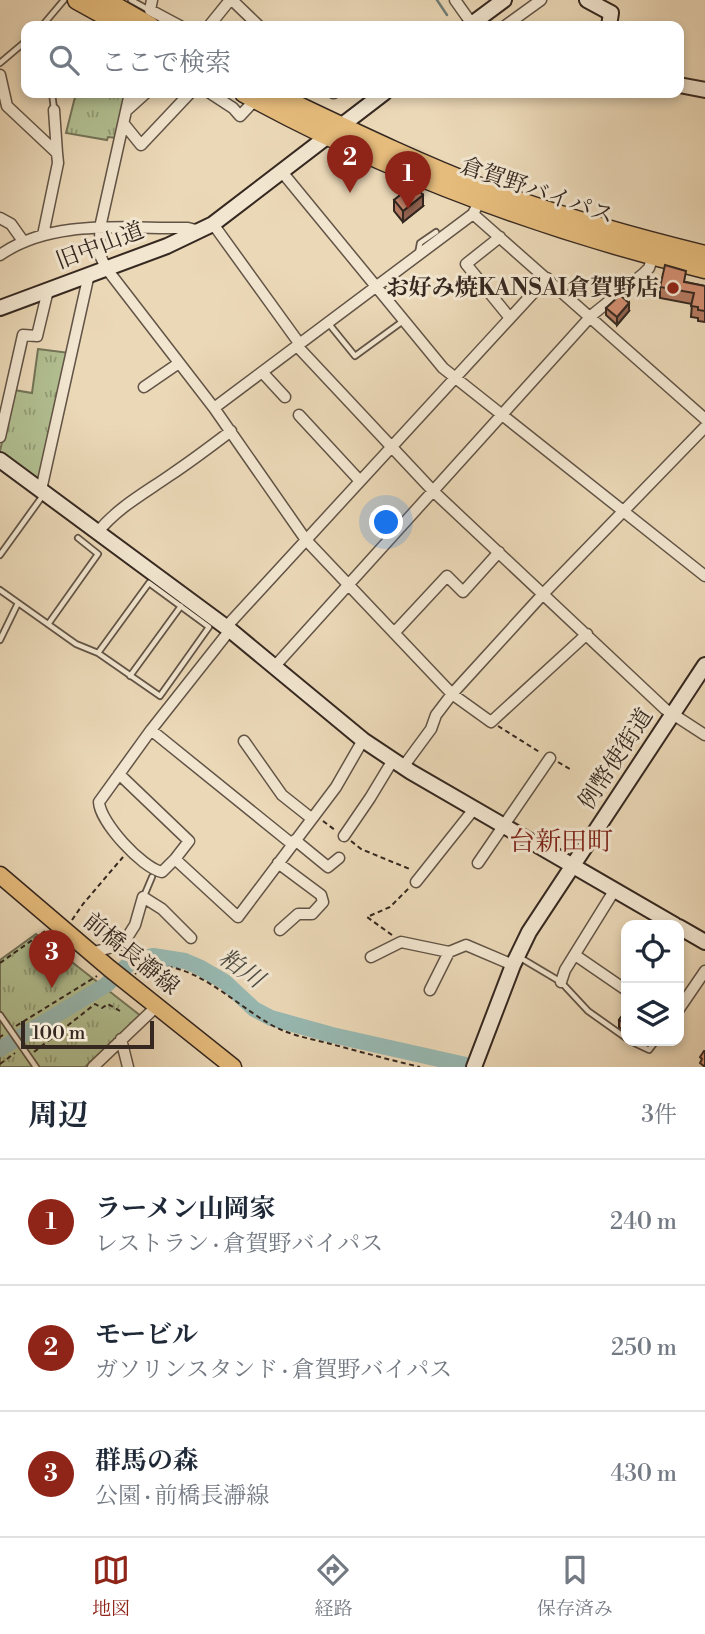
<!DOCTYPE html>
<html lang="ja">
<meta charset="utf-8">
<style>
:root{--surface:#fff;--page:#f2f2f3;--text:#1f2937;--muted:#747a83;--line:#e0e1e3;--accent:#8f2418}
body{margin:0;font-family:"Libre Bodoni","Noto Serif JP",serif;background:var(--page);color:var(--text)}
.controls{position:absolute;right:21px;bottom:21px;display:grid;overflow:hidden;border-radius:14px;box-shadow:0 4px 10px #0003}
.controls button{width:63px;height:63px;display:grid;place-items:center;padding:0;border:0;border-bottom:2px solid var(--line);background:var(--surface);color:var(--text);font:35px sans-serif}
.scale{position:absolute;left:21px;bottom:18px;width:133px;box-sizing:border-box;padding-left:7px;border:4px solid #352820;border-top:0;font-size:19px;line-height:24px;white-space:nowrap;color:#352820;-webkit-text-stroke:5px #f2e6d0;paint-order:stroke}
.you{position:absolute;left:387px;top:523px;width:24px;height:24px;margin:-18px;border:5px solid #fff;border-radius:50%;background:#1a73e8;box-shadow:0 0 0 10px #1a73e833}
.badge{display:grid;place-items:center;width:46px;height:46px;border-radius:50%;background:var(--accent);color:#fff;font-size:23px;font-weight:700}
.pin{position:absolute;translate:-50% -58px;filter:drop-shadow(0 2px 4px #0008)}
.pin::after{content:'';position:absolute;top:37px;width:24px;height:21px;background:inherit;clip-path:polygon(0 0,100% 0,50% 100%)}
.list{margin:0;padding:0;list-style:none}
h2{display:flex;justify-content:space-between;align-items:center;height:91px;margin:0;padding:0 28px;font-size:30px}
h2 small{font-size:23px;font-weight:400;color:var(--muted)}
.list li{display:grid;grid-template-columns:46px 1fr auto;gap:21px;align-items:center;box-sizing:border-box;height:126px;padding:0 28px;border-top:2px solid var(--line)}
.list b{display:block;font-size:26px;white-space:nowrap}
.list p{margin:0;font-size:23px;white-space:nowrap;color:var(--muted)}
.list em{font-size:23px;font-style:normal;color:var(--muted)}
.icon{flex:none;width:38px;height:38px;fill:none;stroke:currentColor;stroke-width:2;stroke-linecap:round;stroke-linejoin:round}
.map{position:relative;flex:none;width:705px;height:1067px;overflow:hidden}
.search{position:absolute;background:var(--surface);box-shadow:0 4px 10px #0003;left:21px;right:21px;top:21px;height:77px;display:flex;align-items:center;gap:18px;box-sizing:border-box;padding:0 24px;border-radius:14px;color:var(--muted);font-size:26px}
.sheet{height:469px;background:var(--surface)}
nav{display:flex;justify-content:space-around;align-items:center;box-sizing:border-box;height:98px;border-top:2px solid var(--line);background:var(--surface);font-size:19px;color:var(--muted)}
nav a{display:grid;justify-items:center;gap:4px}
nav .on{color:var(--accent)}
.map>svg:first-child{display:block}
</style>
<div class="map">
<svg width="705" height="1067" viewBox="0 0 705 1067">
<defs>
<pattern id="park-tufts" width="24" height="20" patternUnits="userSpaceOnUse" patternTransform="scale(1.75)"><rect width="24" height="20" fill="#b2c092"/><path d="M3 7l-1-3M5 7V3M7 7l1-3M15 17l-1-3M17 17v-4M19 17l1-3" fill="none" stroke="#929c77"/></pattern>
</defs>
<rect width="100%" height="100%" fill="#ebd8b7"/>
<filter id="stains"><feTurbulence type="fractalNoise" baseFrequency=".00286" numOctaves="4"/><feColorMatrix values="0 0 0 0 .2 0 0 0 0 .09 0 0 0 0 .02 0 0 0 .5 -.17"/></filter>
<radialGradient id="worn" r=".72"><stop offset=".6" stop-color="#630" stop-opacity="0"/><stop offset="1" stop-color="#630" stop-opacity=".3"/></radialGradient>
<path fill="url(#park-tufts)" stroke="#747459" stroke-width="2" d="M76,93H127L117,138L108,137L107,140L66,133Z
M38,349L70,353L38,482L0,454V451L14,390L32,393Z
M36,934L141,1016L85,1067H0V960Z"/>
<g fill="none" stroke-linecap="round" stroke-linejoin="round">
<path stroke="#707f78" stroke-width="2.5" d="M437,0L447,15"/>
<path stroke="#98b9b2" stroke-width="16" d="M0,1049L106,985L130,963L153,956L185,961L199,967L225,982L254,1009L271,1018L332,1035L475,1067"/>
<g stroke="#625446" stroke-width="8">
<path id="lane" d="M131,0L149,10
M42,26L64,0
M0,63L26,41
M52,93L54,109
M418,254L420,243L436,232
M329,324L355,356L403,321
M0,555L44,494
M0,590L76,644L98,653L160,696L209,627L149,583L98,653
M49,623L98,554L78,538
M0,640L18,603
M130,676L181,606
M144,896L152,877
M519,957L561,982L588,1011L626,1038
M0,1015L36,1067
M630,1041L649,1050L656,1041"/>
</g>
<g stroke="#625446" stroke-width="13">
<path id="street" d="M152,0L150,10L180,26
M232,0L259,26
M455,0L472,24
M209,26L230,0
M505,26L541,0
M0,75L7,106L57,153L58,163L43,235
M130,93L101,223L99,253L106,268L214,408L306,540L452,694L491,722L587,634
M210,93L233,108L240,116L256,99
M333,93H334
M54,110L57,153
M126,111L146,93
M124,124L141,145L190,93
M282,172L443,368L705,576
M480,200L473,214L705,419
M0,218L11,224L23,241
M213,224L299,343
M500,237L466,264L510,318
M0,255C53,218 126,229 188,228L200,231
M297,346L433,491L665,709L705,735
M262,372L285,397
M144,387L179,363
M214,408L473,214
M299,415L360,481
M0,437L23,335L37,336L48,290
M41,490L89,274
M97,533C117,508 143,494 169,476C190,462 210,447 231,431
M226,627L547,278
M230,630L151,730L99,802C100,822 142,868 162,872L175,859L238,917L336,787L363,740
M394,633L447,576L463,592L499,552
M275,666L592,315L643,274L649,268L653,256
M151,730L292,844
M244,741L282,795L311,818
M403,767L431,729L436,715L452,694L544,593L705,427
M119,774L189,841L175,859
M344,836L370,798L393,760
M295,840L328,867L339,858
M278,863L321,895L323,902L312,914H298L280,930
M478,863L550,758
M416,882L474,809
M91,953L123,944L135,925L143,897L162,909L191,938
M575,955L626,990
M371,957L401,942L449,952L466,945L513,965
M561,982L565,970L614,891
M430,990L449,952
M679,1009L705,971
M121,1039L128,1067
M93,1067L158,1005"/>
</g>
<g stroke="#352820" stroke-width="18">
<path id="secondary" d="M587,0L611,13L609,26
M469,26L504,0
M679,85L705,90
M0,308L167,246L213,224L384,93
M0,460L230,630L363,740L411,772L675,925
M679,927L705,942
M474,1067L513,965L529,932L705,665"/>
</g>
<g stroke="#352820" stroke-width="19">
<path id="primary" d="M0,875L109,968L233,1067"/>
</g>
<g stroke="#352820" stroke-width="21">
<path id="highway" d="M77,0L124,26
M104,0L150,26
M244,93C388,172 546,230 705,269
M271,93C341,126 412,161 485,189C557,216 631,237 705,255"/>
</g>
<path stroke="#352820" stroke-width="2" stroke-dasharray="5 3.5" stroke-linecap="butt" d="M498,726L541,753
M558,762L570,769
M323,821L335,830
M351,841L361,849L412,870
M72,920L83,904L123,857
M392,935L367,917L390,907L409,888
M0,963L45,931
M135,974C183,943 242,1015 284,1031C299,1037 316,1040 331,1044C361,1052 390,1060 420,1067
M16,1026L97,976
M0,1037L3,1035
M34,1052L95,1004L102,1008L108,1004L120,1011
M0,1064L15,1053"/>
<use href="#lane" stroke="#f2e6d0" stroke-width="4.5"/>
<use href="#street" stroke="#f2e6d0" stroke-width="10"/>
<use href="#secondary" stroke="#f2e6d0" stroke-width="14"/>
<use href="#primary" stroke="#e6bc7c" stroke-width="16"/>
<use href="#highway" stroke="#e6bc7c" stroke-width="18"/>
</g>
<path fill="#b67b62" stroke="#352820" stroke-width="2" d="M394,200L423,206L403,222L394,211Z
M686,282L705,286V322L698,321V318L691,317L692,304L660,298V287Z
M606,308L629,311L617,325L606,315Z
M626,1012V1032L619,1027V1020Z"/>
<path fill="#946450" stroke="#352820" stroke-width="2" d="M423,195V206L403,222V211Z
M629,303V311L617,325V317Z"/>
<path fill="#d48f72" stroke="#352820" stroke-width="2" d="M414,184L423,195L403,211L394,200Z
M665,265L686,271L684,282L705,286V311L698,310V307L691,306L694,293L660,287Z
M620,295L629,303L617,317L606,308Z
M625,1011L626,1012V1024L619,1020Z
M704,1051H705V1067L700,1063L702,1059L700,1057Z"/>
<circle fill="#8f2418" stroke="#f2e6d0" stroke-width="2.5" cx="673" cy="288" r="7"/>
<g text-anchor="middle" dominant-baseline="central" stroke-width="6" stroke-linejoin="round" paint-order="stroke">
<g font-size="23" fill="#352820" stroke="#f2e6d0">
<text transform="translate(537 191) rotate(19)">倉賀野バイパス</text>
<text transform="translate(100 246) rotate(-21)">旧中山道</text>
<text transform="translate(616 759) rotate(-57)">例幣使街道</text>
<text transform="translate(131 954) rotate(39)">前橋長瀞線</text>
</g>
<g font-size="23" font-weight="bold" fill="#352820" stroke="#f2e6d0" text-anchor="end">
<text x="659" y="288">お好み焼KANSAI倉賀野店</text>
</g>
<g font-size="24" font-style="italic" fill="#4e4c44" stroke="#f2e6d0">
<text transform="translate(241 969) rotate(35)">粕川</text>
</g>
<g font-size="26" fill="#7a1f14" stroke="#f2e6d0">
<text x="561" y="842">台新田町</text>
</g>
</g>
<rect width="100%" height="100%" filter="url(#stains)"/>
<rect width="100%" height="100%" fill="url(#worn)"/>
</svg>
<div class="controls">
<button><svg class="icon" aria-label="locate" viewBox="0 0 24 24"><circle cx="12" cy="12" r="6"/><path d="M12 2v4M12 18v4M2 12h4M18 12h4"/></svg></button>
<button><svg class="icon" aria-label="layers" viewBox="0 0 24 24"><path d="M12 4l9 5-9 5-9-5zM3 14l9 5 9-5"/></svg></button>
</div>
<div class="scale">100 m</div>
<div class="you"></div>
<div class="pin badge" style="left:408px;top:209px">1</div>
<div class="pin badge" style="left:350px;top:193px">2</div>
<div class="pin badge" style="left:52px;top:988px">3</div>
<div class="search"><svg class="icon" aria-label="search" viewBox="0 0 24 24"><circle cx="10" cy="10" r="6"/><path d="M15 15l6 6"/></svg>ここで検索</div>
</div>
<section class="sheet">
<h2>周辺<small>3件</small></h2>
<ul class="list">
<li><span class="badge">1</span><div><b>ラーメン山岡家</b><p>レストラン · 倉賀野バイパス</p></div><em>240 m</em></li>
<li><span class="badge">2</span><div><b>モービル</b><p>ガソリンスタンド · 倉賀野バイパス</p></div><em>250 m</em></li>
<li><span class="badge">3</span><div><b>群馬の森</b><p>公園 · 前橋長瀞線</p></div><em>430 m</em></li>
</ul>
</section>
<nav>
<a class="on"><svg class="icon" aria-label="map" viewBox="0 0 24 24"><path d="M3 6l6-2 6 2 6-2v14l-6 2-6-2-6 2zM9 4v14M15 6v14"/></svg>地図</a>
<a><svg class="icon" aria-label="directions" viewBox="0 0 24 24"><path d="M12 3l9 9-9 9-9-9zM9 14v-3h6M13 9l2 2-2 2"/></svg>経路</a>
<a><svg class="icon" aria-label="saved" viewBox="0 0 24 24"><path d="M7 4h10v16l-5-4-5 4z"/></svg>保存済み</a>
</nav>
